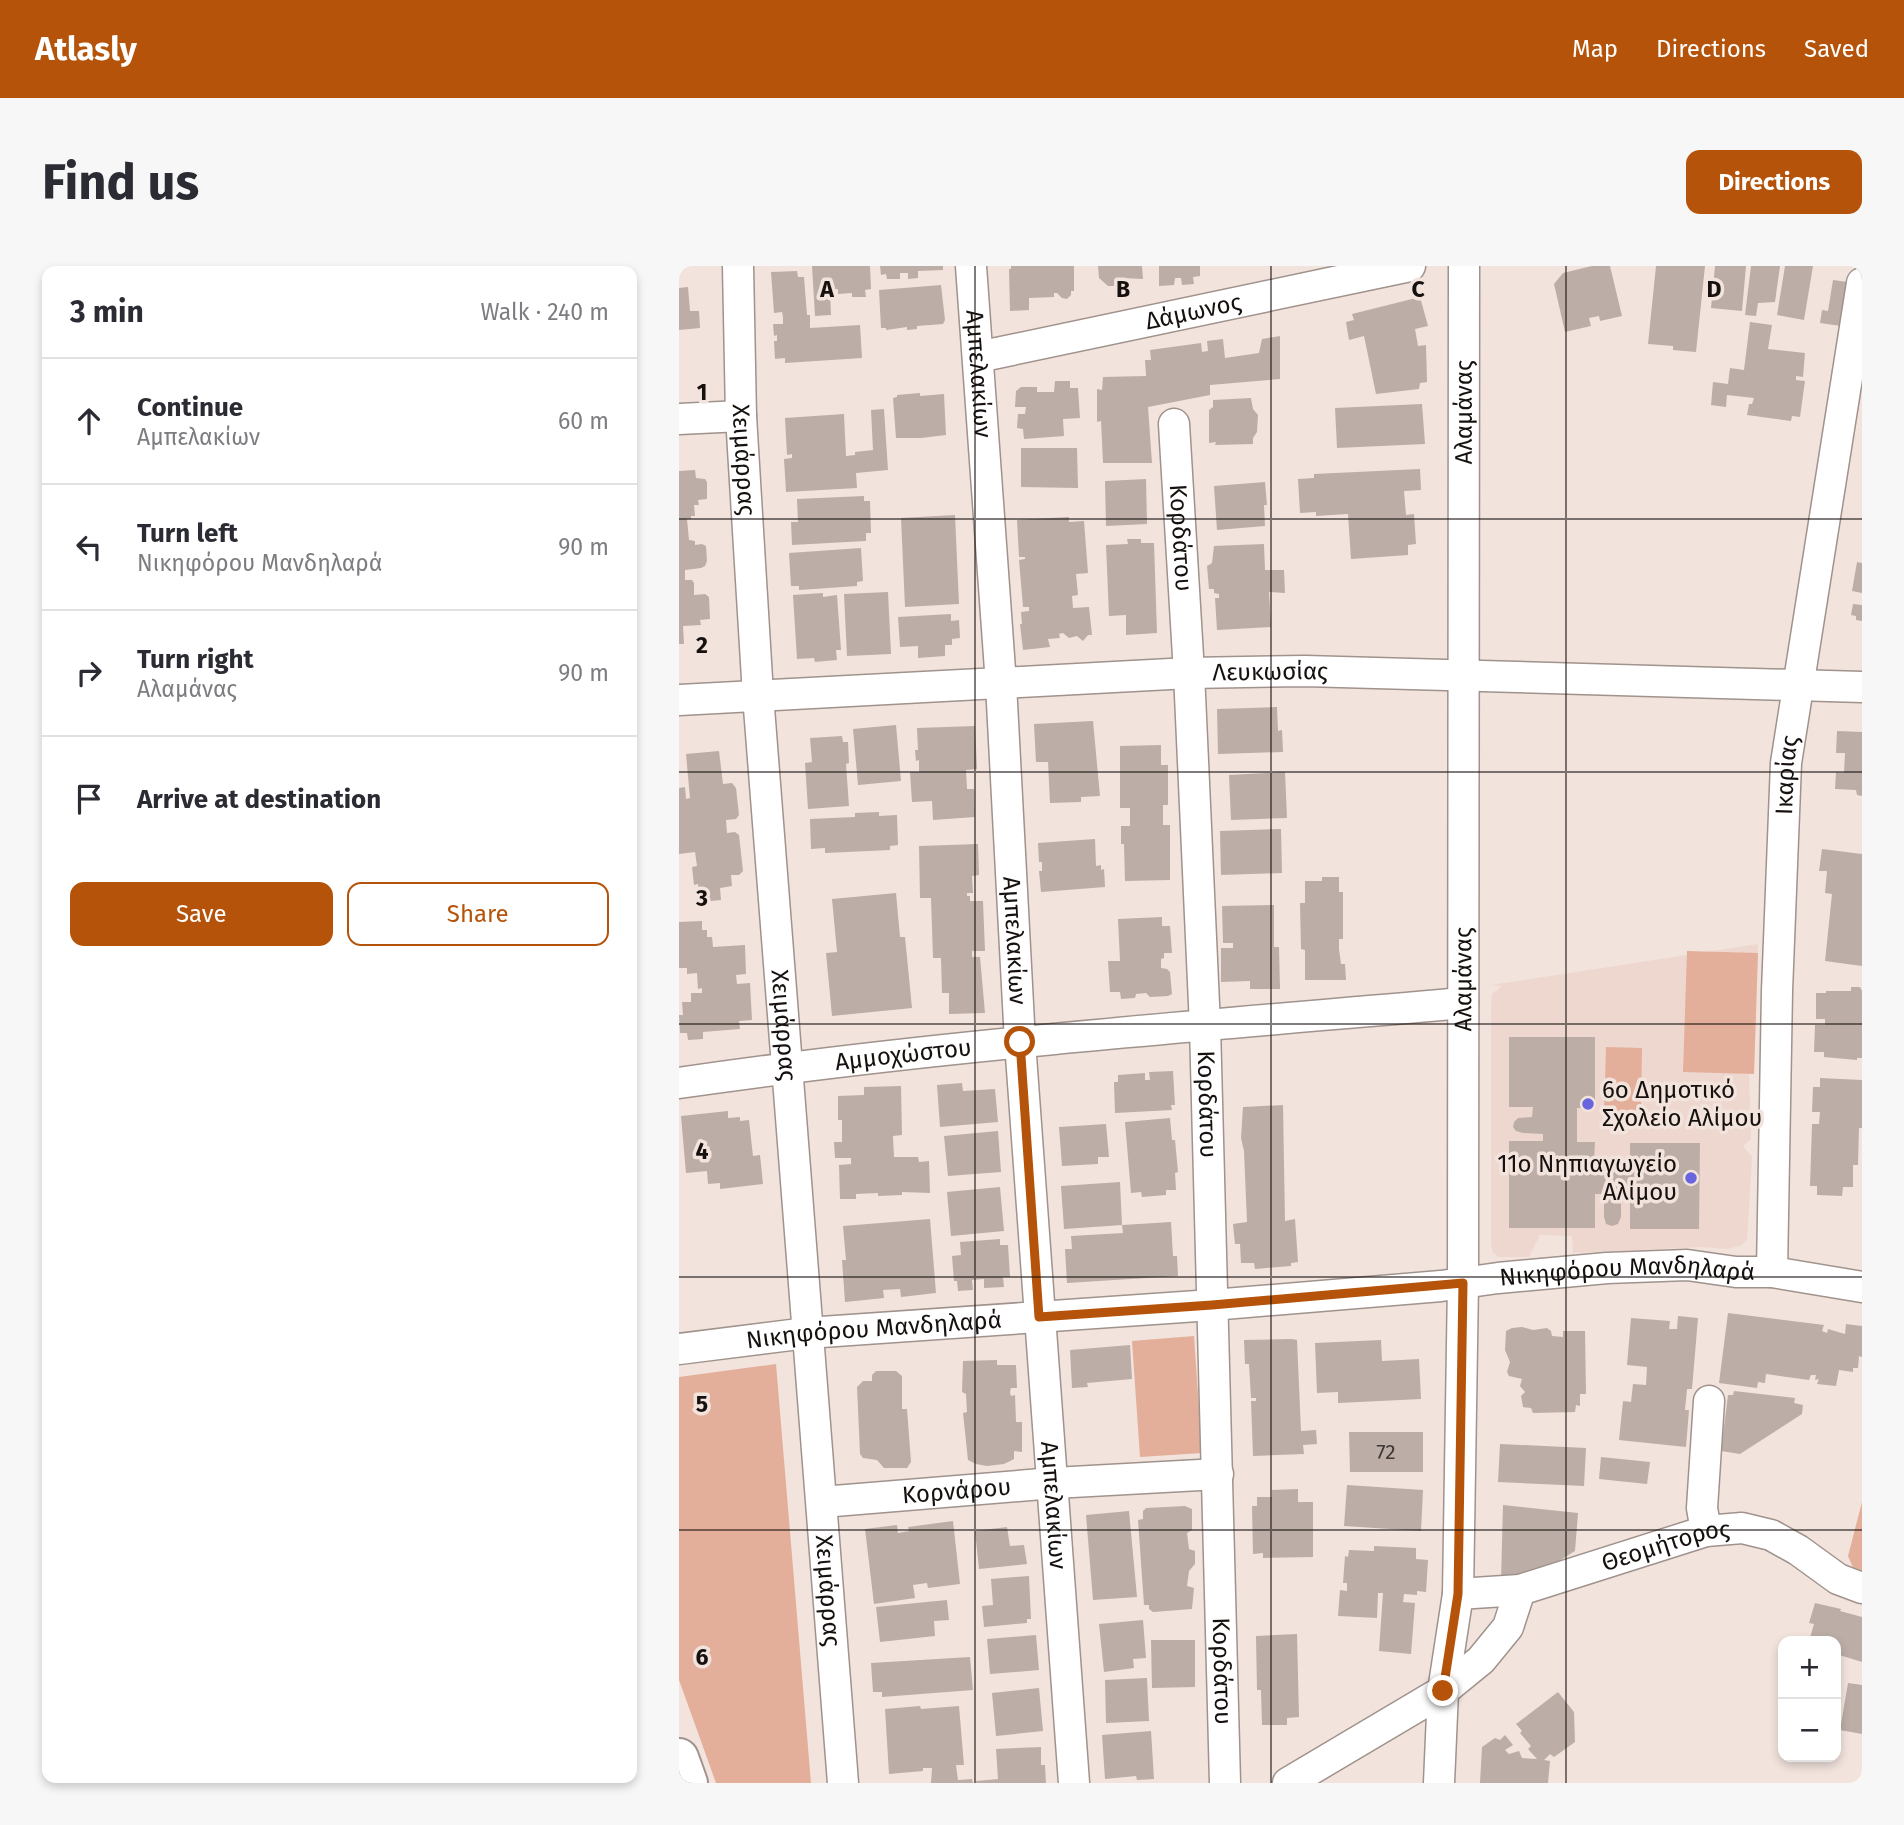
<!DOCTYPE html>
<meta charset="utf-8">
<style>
:root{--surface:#fff;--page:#f7f7f7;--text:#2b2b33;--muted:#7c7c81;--line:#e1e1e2;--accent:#b45309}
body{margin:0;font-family:"Fira Sans",sans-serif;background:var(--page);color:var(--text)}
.controls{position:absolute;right:21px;bottom:21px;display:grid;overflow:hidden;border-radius:14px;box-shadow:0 4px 10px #0003}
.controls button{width:63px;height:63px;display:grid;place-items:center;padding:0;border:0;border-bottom:2px solid var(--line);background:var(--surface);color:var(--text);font:35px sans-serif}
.stop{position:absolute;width:21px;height:21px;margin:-16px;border:5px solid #b45309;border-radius:50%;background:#fff}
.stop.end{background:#b45309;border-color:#fff;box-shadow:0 2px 7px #0008}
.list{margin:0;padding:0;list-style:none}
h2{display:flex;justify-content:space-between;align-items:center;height:91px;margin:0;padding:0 28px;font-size:30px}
h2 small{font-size:23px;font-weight:400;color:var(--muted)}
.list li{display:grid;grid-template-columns:46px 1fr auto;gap:21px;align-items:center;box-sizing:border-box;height:126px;padding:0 28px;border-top:2px solid var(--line)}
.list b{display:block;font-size:26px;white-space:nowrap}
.list p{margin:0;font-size:23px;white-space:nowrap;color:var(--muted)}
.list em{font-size:23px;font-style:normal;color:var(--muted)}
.actions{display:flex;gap:14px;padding:21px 28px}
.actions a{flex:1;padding:16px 0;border:2px solid var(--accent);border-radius:14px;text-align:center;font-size:24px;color:var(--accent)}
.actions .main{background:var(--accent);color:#fff}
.icon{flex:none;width:38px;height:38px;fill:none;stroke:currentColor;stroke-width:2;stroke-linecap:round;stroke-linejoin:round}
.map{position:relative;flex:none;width:1183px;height:1517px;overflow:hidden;border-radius:14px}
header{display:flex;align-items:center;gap:42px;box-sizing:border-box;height:98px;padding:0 35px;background:var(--accent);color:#fff}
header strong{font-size:33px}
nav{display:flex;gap:38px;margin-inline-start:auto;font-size:24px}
.intro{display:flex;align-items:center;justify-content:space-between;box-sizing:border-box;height:168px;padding:0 42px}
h1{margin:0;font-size:49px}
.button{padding:18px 32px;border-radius:14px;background:var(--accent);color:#fff;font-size:24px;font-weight:700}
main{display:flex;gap:42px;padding:0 42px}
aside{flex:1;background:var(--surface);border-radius:14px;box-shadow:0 4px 10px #0003}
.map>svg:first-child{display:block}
</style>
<header>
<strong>Atlasly</strong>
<nav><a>Map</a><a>Directions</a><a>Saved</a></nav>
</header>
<div class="intro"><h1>Find us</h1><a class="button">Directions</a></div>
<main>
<aside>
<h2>3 min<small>Walk · 240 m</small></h2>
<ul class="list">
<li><svg class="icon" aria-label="ahead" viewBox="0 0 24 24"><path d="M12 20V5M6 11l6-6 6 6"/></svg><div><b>Continue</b><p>Αμπελακίων</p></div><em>60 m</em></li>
<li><svg class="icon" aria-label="left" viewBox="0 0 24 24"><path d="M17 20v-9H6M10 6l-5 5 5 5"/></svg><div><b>Turn left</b><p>Νικηφόρου Μανδηλαρά</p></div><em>90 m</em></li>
<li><svg class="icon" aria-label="right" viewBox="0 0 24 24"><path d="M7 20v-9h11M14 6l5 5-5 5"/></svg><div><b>Turn right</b><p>Αλαμάνας</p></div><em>90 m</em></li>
<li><svg class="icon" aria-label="arrive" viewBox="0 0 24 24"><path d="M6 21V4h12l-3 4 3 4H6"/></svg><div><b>Arrive at destination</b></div></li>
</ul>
<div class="actions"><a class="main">Save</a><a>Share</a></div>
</aside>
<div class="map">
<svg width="1183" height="1517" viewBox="0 0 1183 1517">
<rect width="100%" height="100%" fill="#f2e3dd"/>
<path fill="#eed7ce" d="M1079,678L1075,808H1070L1072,873L1064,880L1073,891L1068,974L1061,980L1048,983L1022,981L894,987L893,970L861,969L850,991H820L814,987L812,979V738L813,728L823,720L812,719Z"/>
<path fill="#e4af9a" d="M1008,685L1079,687L1075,808L1004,806Z
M927,781L963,782L962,847L925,846Z
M515,1070L523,1187L461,1191L453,1075Z
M97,1098L132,1517H37L0,1414V1111Z
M1183,1236V1308L1176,1306L1169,1290Z"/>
<path fill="#bcada7" d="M133,0H191L192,23L186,24L187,31H173V27L159,28V23L151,24L152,49L136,50Z
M201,0H264V4L239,5V12L229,13V7H221V13H208L207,8L202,9Z
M332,0H395V25H392V29L388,33L383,32L378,27H375V31L350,32V44L331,45L330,3H332Z
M419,0H463L464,13L442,12L435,20H429L420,12Z
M480,0H521V10L514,11L515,18L503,19L502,12H496L495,19L480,20Z
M913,0H931L943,50L921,55L920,50L910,52L912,60L886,66L875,18L884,7Z
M977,0H1026L1017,86L994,84V80L969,78Z
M1036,0H1067L1063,45L1032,42Z
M1072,0H1101L1096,36L1079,37L1077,50L1066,49Z
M1106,0H1134L1125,54L1098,49Z
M118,5L119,11H125L128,49H131V62L181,59L183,92L106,97V92L96,93L95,75H98V69L95,70L94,58H104V51L103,46L95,47L92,6Z
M1154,14L1169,16L1162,60L1141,57L1143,44L1149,45Z
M262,19L266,54L264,58L238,60V63L228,64V61L207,64V62H202L200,24Z
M9,21L11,45H20L21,62L0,64V22Z
M741,31L749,60L736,63L739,80L747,79L748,116L741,117L740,123L697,128L685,70L670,74L667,56L675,54L673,48Z
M1071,56L1093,59L1089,83L1126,87L1124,111L1117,110V114L1126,115L1121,151L1113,150L1112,155L1068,149L1070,138H1073L1075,132L1048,129L1047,141L1032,139L1034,116L1049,118L1051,102L1065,104Z
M601,70V113L531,119V129L469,141L473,197H424L422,155L418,156V123L423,124L424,111L467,110L466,94H472L471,84L522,77L523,86L529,85L528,75L544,73L546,92L580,87L583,73Z
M376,115H391V122H399L401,152L384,153L385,170L345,173L344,163L338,162L339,148H346L347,141H336L337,125L342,121H358V126H375Z
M241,127V130L265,128L267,169L242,172H217L214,132L218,131V129Z
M572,132L574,143L579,149L578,166L574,172V178L536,179L537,176L530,177V144L534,141V134Z
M743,138L746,178L658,182L656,142Z
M205,143L209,204L177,207L178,222L107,226L105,193L113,192V188L108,189L106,152L165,148L167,190L176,189V186L194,184L192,144Z
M342,182H398L399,222L342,221Z
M741,203L742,224L725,225L727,249L735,248L737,278L729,279V289L672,293L669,248L637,250V246L621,247L619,213L635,212V208Z
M16,204L17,212L26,213L28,216V233L19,234L20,239H15L16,250H12V253H8L10,274L16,275V279L23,278L27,280L28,295L26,300L22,302L6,304V314H13L15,317V329L26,328L30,331L31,353L21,354L22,359L4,360L5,378H0V205Z
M467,213L468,258L427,260L426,215Z
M586,216L588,239H585L586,260L538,264L535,220Z
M185,230V235H191L192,267H187V275L113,279L112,256H119L118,233Z
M276,249L280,338L226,341L222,252Z
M390,251V256L405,255L409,307L397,308L399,329L393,330L394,342L410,341L413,369H409L404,375L398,370L390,372L384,367L380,368L381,372L369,373L371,381L344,384L341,358H343L342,346L350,345V341H344L340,294L346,293V291H340L338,254Z
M448,273H462V277H475L478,367L447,369V349L430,350L427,279L449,278Z
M585,278L586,304H605L606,327L590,326L592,361L538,364L536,332H540V328L535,327V323H530L528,300L533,297L535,280Z
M182,282L184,315L178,316V320L120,324V320H112L110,287Z
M1178,296L1183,297V327L1173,325Z
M209,326L212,388L168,390L165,328Z
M144,327V331L158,329L162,384H157L158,394L136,396L135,392L118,393L114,329Z
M1174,338L1183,339V355L1177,354V350L1172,349Z
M272,348V355L280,354L281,372L273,373V379H266V390L239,392V380L221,381L219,351Z
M598,441L599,465L603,464L604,486L539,488L538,443Z
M414,455L421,530L402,531V536L371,537L369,496H357L355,458Z
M217,459L222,515L179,519L174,463Z
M296,460L298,503L287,504L288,523H295L296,551L254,554L253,535L233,536L231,506H240V494L237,495L236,484H239L238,462Z
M1158,465L1183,466V530L1178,529L1177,524L1156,523L1157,506L1165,507L1166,487H1157Z
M163,470L164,476H169L170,497L167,498L170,540L129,543L126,497L133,496L131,472Z
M482,479V499H489V539H484V559H491V614L446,615L445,578H442V560H451V542H441V480Z
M40,485L44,518L53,517L57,522L60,549L57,553L47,554L48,567L56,566L60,569L64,605L60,609H52L53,620L41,622L42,634L21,636L19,618L15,619L13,601L18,600L16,586L0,588V522L6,521L7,533L11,532L7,488Z
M606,506L608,552L552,554L550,509Z
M200,546V550L218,549L219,579L211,580V584L146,587V582L132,583L131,553L176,551V547Z
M602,563L603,607L542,609L541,565Z
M416,573L417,600L422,599V604L425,603L426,621L362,626L360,605H363V596H360L359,577Z
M299,578L300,609L293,610L294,627H288V630H291V635H304L306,685H293V691H301L306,747L270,748V727H263L262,692H254L252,632H241L240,580Z
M1143,583L1183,588V700L1146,695L1153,628L1146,627L1148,605H1140Z
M643,611H660V626H664V673H660V683L662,698H666L667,714H626V684L622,683L621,637H626V615H643Z
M217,627L221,671H226L233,742L153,750L147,687L158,686L153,633Z
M595,639V681H600L601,723H571V715L542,716V682H554V677H544L543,640Z
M483,651V660H491L493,687H485V692L482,693V702L488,703L491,706L493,728L489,730L471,731L467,727L457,728L456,732L442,733L441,726H431L429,695H441L439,653Z
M23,655V664H28V671H33L34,681L66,679L67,708L57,709L58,718L71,717L73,754L60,755L61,763L24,766V773L9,774L8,767H1L0,749H4L3,736H12V727H23V722L19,723L18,707L8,708V702H0V656Z
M1172,721H1181L1183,725V792H1178V794L1145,791V786H1135L1136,759H1146V753H1137V727H1147V725H1172Z
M830,771H916V842H898V876H916L915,895H951V877H1021L1020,963H951V928H942V951L939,958L933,960L927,958L925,951V928H916V962H830V875H864V868L844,867L837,865L834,861L835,856L839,852L853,851L854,841H830Z
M494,805L496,839H492L493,844L436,847L435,816H439V809L466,807V814H471L470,806Z
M1141,812L1183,814V862H1180L1179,899H1174V921H1164L1163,930L1138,929V920H1131L1133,858H1140L1141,846H1133L1134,821H1141Z
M283,817L284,825L316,823L319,856L261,861L258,819Z
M222,820L223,869L214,870L215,891H239L240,896L250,895L251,927L223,926V929L199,930V927L177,928V933H161L160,899L172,898V892H156L155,876H163V854H159V830L185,829V821Z
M604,839L606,955L616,953L619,996L612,997V1000L576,1003L575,997H562L561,978H556L554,958L568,956L565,885L562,872L564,841Z
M49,845V852L61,851V855L70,854L74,890L81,889L84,918L41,923V917L29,918L28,905L7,907L2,850Z
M491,852L493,874H496L499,906L496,907L497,924H487V929L463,931L462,926L452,927L446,856Z
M427,858L430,891H419V898L383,900L380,861Z
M319,865L322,906L269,910L265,870Z
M441,916L443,959L385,963L382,920Z
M321,921L325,965L272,970L268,926Z
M251,953L257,1027L222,1031L221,1023L204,1024L205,1032L166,1036L163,994H167L164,960Z
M492,956L494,990H498L499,1010L388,1017L386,983H393L392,970L444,967L443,959Z
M321,973V979H329L331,1011H324L325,1021L305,1022V1013L293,1014L294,1024L279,1025L278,1015H275L273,990L282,989L281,976Z
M1049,1047L1145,1059L1143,1065L1148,1067L1149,1063L1166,1068L1167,1058L1183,1060V1091L1180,1090L1179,1102H1174V1106L1160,1104L1157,1120L1138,1118L1140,1113L1136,1114L1137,1109H1132L1130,1114L1087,1108L1086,1117L1079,1116L1078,1122L1040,1117Z
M999,1050L1019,1052L1013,1123H1008L1006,1144H1010L1007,1181L940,1174L944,1135L952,1136L954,1118L967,1119L968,1101L948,1099L952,1052L991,1055L990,1063H998Z
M843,1061L854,1064L868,1062L872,1065L873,1070L884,1071V1065H906L907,1128H901V1140L897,1139L896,1146L854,1147L852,1142L844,1141L842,1130L846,1126L841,1120L843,1113L830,1110L828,1106L831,1096L826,1084L827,1065L833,1062Z
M613,1073L618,1074L622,1165L637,1164L638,1178L624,1179L625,1188L574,1190L572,1135H577V1132H572L570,1098H566L565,1074Z
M702,1074L703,1095L740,1093L742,1133L659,1137V1126L638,1127L636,1077Z
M451,1079L453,1113L408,1117L409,1121L393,1122L391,1084Z
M318,1094V1099H337L338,1122H332L331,1126L332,1130L336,1129L337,1156H343V1186L335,1185V1193L325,1198L308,1200L297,1198L289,1194L284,1147L288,1146L287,1128L283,1126L284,1095Z
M197,1105H217L223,1110V1143H228L232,1196L228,1202H205L198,1194L184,1192L181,1188L178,1121L184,1115H193V1109Z
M1055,1125L1116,1132L1115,1137L1124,1139L1123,1148L1061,1188L1042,1185L1049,1129H1054Z
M670,1166H744V1206H671Z
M821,1178L907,1182L905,1220L819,1216Z
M922,1191L971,1196L968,1218L920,1213Z
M668,1219L744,1224L742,1265L665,1260Z
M619,1223V1236H634V1291L584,1292V1287L574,1288L573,1240H578V1231H593V1224Z
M824,1239L899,1247L896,1285L843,1318L822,1316Z
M506,1240L513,1243V1264L508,1267L510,1283L516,1285V1298L510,1305L508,1320L515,1322L513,1343L474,1346L470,1343V1339H465L459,1254L464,1253V1245L467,1242Z
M450,1245L458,1331L414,1334L407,1249Z
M274,1255L281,1318L249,1322L248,1317L234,1319L236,1332L195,1338L186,1263L218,1259L219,1267L230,1265L229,1261Z
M328,1261L331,1280L345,1279L348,1298L300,1303L296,1265Z
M695,1280L737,1282V1293L749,1294L747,1326L738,1325V1329L725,1328L724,1336L736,1337L732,1388L700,1385L704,1327H699L698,1352L659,1350L661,1324L668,1325V1317H664L666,1290L669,1291L670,1284L695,1285Z
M350,1310L352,1353H348V1357L305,1361L303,1340L314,1339L312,1313Z
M268,1334L270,1354L255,1355L256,1370L201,1376L197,1341Z
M1136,1337L1162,1343L1161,1345L1183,1351V1396L1157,1388V1375H1130L1135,1358L1130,1357Z
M464,1354L467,1392L454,1393L455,1402L425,1406L420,1358Z
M618,1368L620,1451L608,1452V1459H583L582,1424H578L577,1370Z
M357,1369L360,1404L311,1408L308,1373Z
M472,1374H516V1421L473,1422Z
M291,1391L294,1424L203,1431V1426H194L192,1397Z
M468,1412L470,1455L427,1457L426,1414Z
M1169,1417L1183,1419V1468L1161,1464Z
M360,1422L364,1465L317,1470L313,1427Z
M879,1426L895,1446L896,1476L875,1491L871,1488L865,1494L871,1495L869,1517H801L803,1481L816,1472L821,1474L826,1469L834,1479L826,1484L830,1488L840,1485L843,1492L858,1493L849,1483L852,1480L841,1467L843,1465L837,1458Z
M241,1440L242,1443L280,1440L285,1499H277L279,1514L293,1513L294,1517H252L253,1502H244V1505L210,1508L206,1443Z
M472,1465L475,1513L458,1514L457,1510L426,1513L423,1469Z
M362,1481V1499H366L367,1517H297V1515L319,1513L317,1483Z"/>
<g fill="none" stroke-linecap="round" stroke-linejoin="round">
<g stroke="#a0928c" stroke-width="33">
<g id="minor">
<path id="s1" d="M59,0L62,150L79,429L164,1517"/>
<path id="s2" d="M292,0L322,418L341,776L395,1517"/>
<path id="s3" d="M299,91L731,0"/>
<path d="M0,153L62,150"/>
<path id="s4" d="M495,158L510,407L526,760L546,1517"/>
<path id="s5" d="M0,434L510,407L626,405L1183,421"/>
<path id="s6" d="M0,817C260,779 522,760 784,737"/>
<path id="s7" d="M1093,1006L1098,725L1107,497L1183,17"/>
<path id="s8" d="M0,1083L128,1067L533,1039L762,1020L819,1012L928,1002L1008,999L1057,1006H1093L1183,1021"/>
<path id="s9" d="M143,1236L375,1217L539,1208"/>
<path d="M1027,1265L1023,1242L1030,1135"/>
<path id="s10" d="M779,1328L841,1324L1027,1265L1063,1262L1092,1269L1119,1284L1159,1313L1183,1322"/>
<path d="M609,1517L764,1425L802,1394L829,1361L841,1324"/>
<path id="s11" d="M760,1517L764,1425L779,1328L784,1017L785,0"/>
</g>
</g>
<g stroke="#a0928c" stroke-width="42">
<path id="secondary" d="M0,1492L9,1517"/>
</g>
<use href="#minor" stroke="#fff" stroke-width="30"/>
<use href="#secondary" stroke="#fff" stroke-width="38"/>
</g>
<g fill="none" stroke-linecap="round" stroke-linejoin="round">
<path stroke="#b45309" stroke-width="9" d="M341,776L360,1051L533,1039L784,1017L779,1328L764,1425"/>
</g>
<path fill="none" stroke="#16110f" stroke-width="2" stroke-opacity="0.55" d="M296,0V1517M592,0V1517M887,0V1517M0,253H1183M0,506H1183M0,758H1183M0,1011H1183M0,1264H1183"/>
<g fill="#6865df" stroke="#f2e3dd" stroke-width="2.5">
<circle cx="909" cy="838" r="7"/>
<circle cx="1012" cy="912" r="7"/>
</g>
<g text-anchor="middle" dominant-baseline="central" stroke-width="7" stroke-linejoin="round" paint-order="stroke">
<g font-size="21" fill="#403835">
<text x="707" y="1186">72</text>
</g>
<g font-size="24" fill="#16110f" stroke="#f2e3dd">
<text stroke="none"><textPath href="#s3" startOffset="220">Δάμωνος</textPath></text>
<text stroke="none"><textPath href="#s2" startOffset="108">Αμπελακίων</textPath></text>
<text stroke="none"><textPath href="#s11" startOffset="1372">Αλαμάνας</textPath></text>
<text stroke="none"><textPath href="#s1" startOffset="194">Χειμάρρας</textPath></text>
<text stroke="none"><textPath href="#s4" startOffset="114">Κορδάτου</textPath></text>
<text stroke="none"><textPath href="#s5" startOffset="592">Λευκωσίας</textPath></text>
<text stroke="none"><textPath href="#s7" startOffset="497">Ικαρίας</textPath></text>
<text stroke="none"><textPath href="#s2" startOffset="676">Αμπελακίων</textPath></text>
<text stroke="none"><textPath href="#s11" startOffset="805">Αλαμάνας</textPath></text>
<text stroke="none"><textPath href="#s1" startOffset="761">Χειμάρρας</textPath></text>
<text stroke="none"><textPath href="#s6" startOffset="226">Αμμοχώστου</textPath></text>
<text stroke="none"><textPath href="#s4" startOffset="681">Κορδάτου</textPath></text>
<text stroke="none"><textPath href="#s8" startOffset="952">Νικηφόρου Μανδηλαρά</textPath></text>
<text stroke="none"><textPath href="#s8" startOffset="196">Νικηφόρου Μανδηλαρά</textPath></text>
<text stroke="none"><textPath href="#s9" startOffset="135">Κορνάρου</textPath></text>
<text stroke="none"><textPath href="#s2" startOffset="1242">Αμπελακίων</textPath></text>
<text stroke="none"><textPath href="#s10" startOffset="215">Θεομήτορος</textPath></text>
<text stroke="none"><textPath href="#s1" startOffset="1328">Χειμάρρας</textPath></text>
<text stroke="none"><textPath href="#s4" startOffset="1248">Κορδάτου</textPath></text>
</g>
<g font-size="24" fill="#16110f" stroke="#f2e3dd" text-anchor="start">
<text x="923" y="824">6ο Δημοτικό<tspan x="923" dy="28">Σχολείο Αλίμου</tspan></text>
<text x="998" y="898" text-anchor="end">11ο Νηπιαγωγείο<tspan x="998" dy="28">Αλίμου</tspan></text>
</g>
</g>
<g font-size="23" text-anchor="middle" font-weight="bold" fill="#16110f" stroke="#f2e3dd" stroke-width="7" stroke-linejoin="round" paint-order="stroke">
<text x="148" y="31">A</text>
<text x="444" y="31">B</text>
<text x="739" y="31">C</text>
<text x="1035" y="31">D</text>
<text x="23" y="134">1</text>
<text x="23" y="387">2</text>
<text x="23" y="640">3</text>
<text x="23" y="893">4</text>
<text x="23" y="1146">5</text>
<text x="23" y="1399">6</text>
</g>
</svg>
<div class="controls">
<button>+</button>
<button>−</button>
</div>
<div class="stop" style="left:341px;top:776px"></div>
<div class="stop end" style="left:764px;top:1425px"></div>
</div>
</main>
